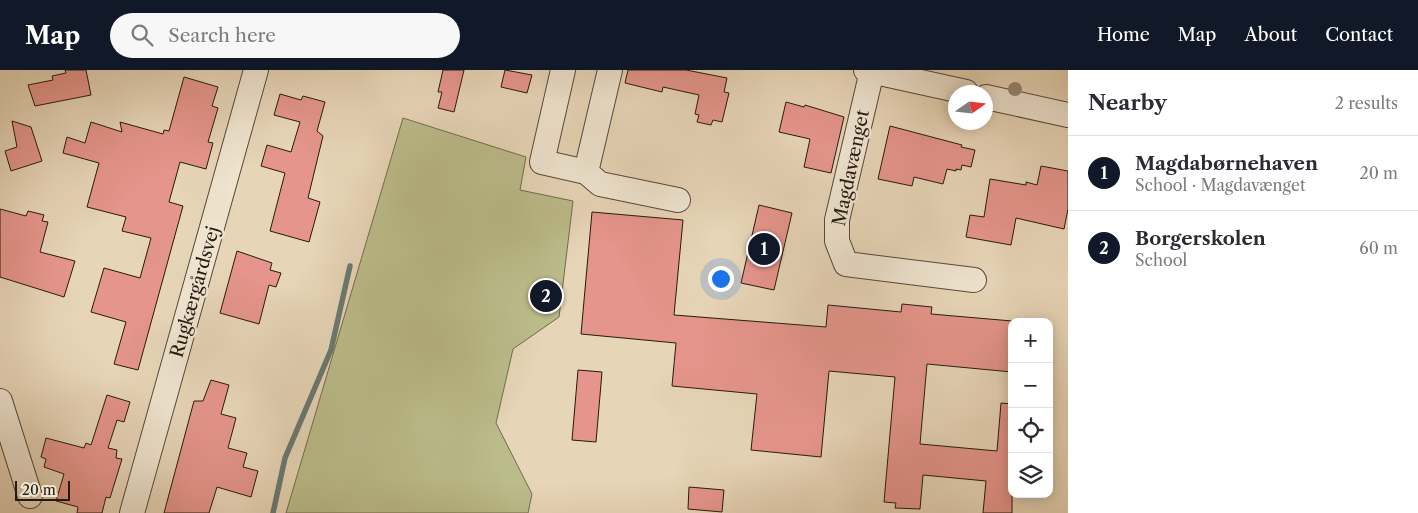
<!DOCTYPE html>
<meta charset="utf-8">
<style>
:root{--surface:#fff;--page:#f7f7f7;--text:#2b2b33;--muted:#7c7c81;--line:#e1e1e2;--accent:#111827}
body{margin:0;font-family:"Libre Caslon Text",serif;background:var(--page);color:var(--text)}
.controls{position:absolute;right:15px;bottom:15px;display:grid;overflow:hidden;border-radius:10px;box-shadow:0 2px 12px #0003}
.controls button{width:45px;height:45px;display:grid;place-items:center;padding:0;border:0;border-bottom:1px solid var(--line);background:var(--surface);color:var(--text);font:25px sans-serif}
.compass{position:absolute;left:948px;top:15px;width:45px;height:45px;border-radius:50%;background:var(--surface);box-shadow:0 2px 12px #0003;rotate:76deg}
.scale{position:absolute;left:15px;bottom:12px;width:55px;box-sizing:border-box;padding-left:5px;border:2px solid #241a10;border-top:0;font-size:14px;line-height:18px;white-space:nowrap;color:#241a10;-webkit-text-stroke:4px #efe4d0;paint-order:stroke}
.you{position:absolute;left:720px;top:208px;width:18px;height:18px;margin:-12px;border:4px solid #fff;border-radius:50%;background:#1a73e8;box-shadow:0 0 0 8px #1a73e833}
.badge{display:grid;place-items:center;width:32px;height:32px;border-radius:50%;background:var(--accent);color:#fff;font-size:16px;font-weight:700}
.pin{position:absolute;translate:-50% -50%;border:2px solid #fff;box-shadow:0 1px 5px #0006}
.list{margin:0;padding:0;list-style:none}
h2{display:flex;justify-content:space-between;align-items:center;height:65px;margin:0;padding:0 20px;font-size:21px}
h2 small{font-size:16px;font-weight:400;color:var(--muted)}
.list li{display:grid;grid-template-columns:32px 1fr auto;gap:15px;align-items:center;box-sizing:border-box;height:75px;padding:0 20px;border-top:1px solid var(--line)}
.list b{display:block;font-size:19px;white-space:nowrap}
.list p{margin:0;font-size:16px;white-space:nowrap;color:var(--muted)}
.list em{font-size:16px;font-style:normal;color:var(--muted)}
.icon{flex:none;width:28px;height:28px;fill:none;stroke:currentColor;stroke-width:2;stroke-linecap:round;stroke-linejoin:round}
.map{position:relative;flex:none;width:1068px;height:443px;overflow:hidden}
header{display:flex;align-items:center;gap:30px;box-sizing:border-box;height:70px;padding:0 25px;background:var(--accent);color:#fff}
header strong{font-size:24px}
nav{display:flex;gap:28px;margin-inline-start:auto;font-size:18px}
.search{width:350px;height:45px;background:var(--page);display:flex;align-items:center;gap:12px;box-sizing:border-box;padding:0 18px;border-radius:28px;color:var(--muted);font-size:19px}
main{display:flex}
aside{flex:1;background:var(--surface)}
.map>svg:first-child{display:block}
</style>
<header>
<strong>Map</strong>
<div class="search"><svg class="icon" aria-label="search" viewBox="0 0 24 24"><circle cx="10" cy="10" r="6"/><path d="M15 15l6 6"/></svg>Search here</div>
<nav><a>Home</a><a>Map</a><a>About</a><a>Contact</a></nav>
</header>
<main>
<div class="map">
<svg width="1068" height="443" viewBox="0 0 1068 443">
<rect width="100%" height="100%" fill="#e7d5b7"/>
<filter id="stains"><feTurbulence type="fractalNoise" baseFrequency=".004" numOctaves="4"/><feColorMatrix values="0 0 0 0 .2 0 0 0 0 .09 0 0 0 0 .02 0 0 0 .5 -.17"/></filter>
<radialGradient id="worn" r=".72"><stop offset=".6" stop-color="#630" stop-opacity="0"/><stop offset="1" stop-color="#630" stop-opacity=".3"/></radialGradient>
<path fill="#bbbc8a" stroke="#706b4d" d="M403,48L526,87L520,120L573,131L559,247L513,279L496,353L532,424L528,443H286Z"/>
<g fill="none" stroke-linecap="round" stroke-linejoin="round">
<path stroke="#697971" stroke-width="5.5" d="M273,443L285,388L331,280L350,196"/>
</g>
<path fill="#e5958b" stroke="#241a10" d="M65,0H86L91,25L35,36L28,15L53,10L52,6L66,3Z
M443,0H464L454,42L438,38L442,22H438Z
M505,0L532,5L527,23L501,17Z
M628,0H686L727,8L724,22L729,23L722,52L713,50L711,55L697,52L699,45L695,44L699,25L663,17L662,22L625,13Z
M184,7L218,17L212,36L218,38L208,72L213,73L206,99L180,92L169,132L183,136L138,300L114,294L126,252L91,242L104,198L140,208L151,168L122,161L126,147L87,137L99,93L63,83L67,67L85,73L91,52L122,62L120,52L163,64L164,60L169,61Z
M280,24L301,30L303,26L325,32L317,61L323,66L308,128L320,132L309,172L270,161L285,103L261,96L267,75L291,82L300,52L274,45Z
M786,32L804,37L805,35L844,47L831,103L804,97L810,69L779,62Z
M12,51L31,57L42,91L11,101L5,81L17,77Z
M890,56L962,75L961,77L975,80L971,97L962,95L961,100L956,99V101L947,99L943,114L914,107L912,116L878,109Z
M1041,96L1068,101V139L1064,159L1016,148L1011,175L966,167L970,145L984,147L990,109L1026,115V112L1037,115Z
M759,135L792,143L774,220L741,213Z
M0,139L26,146L28,141L44,145L42,151L48,152L40,182L75,191L64,227L0,207Z
M592,142L683,150L674,245L826,257L828,235L901,242L902,234L932,237L931,244L1012,251V302L927,294L920,374L997,381L1001,333L1012,334V443H983L986,411L923,405L920,439L895,438L896,433L884,432L895,307L829,301L821,387L751,380L757,324L672,316L676,273L581,264Z
M237,181L272,193L270,200L281,203L276,217L269,215L259,254L220,243Z
M578,300L602,302L596,372L572,370Z
M211,310L229,315L221,344L236,348L228,378L247,383L243,397L258,401L251,427L217,417L209,443H164L194,331H203Z
M107,325L130,332L124,352L117,350L108,378L117,380L116,388L122,389L110,428L106,427L102,443H77L78,437L56,431L64,404L44,397L46,389L41,387L46,368L84,378L86,373L91,375Z
M689,417L724,420L722,442L688,439Z"/>
<g fill="none" stroke-linecap="round" stroke-linejoin="round">
<g stroke="#55493a" stroke-width="26">
<path id="minor" d="M563,0L542,92L586,102L610,0
M866,0L966,22
M872,1L837,150V171L846,194L974,210
M986,27L1068,45
M586,102L600,114L678,130
M0,331L30,426
M132,443L256,0"/>
</g>
<use href="#minor" stroke="#efe4d0" stroke-width="24"/>
</g>
<circle fill="#948970" cx="1015" cy="19" r="7"/>
<g text-anchor="middle" dominant-baseline="central" stroke-width="5" stroke-linejoin="round" paint-order="stroke">
<g font-size="18" fill="#241a10" stroke="#efe4d0">
<text transform="translate(851 98) rotate(-78)">Magdavænget</text>
<text transform="translate(195 222) rotate(-74)">Rugkærgårdsvej</text>
</g>
</g>
<rect width="100%" height="100%" filter="url(#stains)"/>
<rect width="100%" height="100%" fill="url(#worn)"/>
</svg>
<div class="controls">
<button>+</button>
<button>−</button>
<button><svg class="icon" aria-label="locate" viewBox="0 0 24 24"><circle cx="12" cy="12" r="6"/><path d="M12 2v4M12 18v4M2 12h4M18 12h4"/></svg></button>
<button><svg class="icon" aria-label="layers" viewBox="0 0 24 24"><path d="M12 4l9 5-9 5-9-5zM3 14l9 5 9-5"/></svg></button>
</div>
<svg class="compass" viewBox="-18 -18 36 36"><path d="M0-13l5 13h-10z" fill="#e53935"/><path d="M0 13l5-13h-10z" fill="#7c7c81"/></svg>
<div class="scale">20 m</div>
<div class="you"></div>
<div class="pin badge" style="left:764px;top:179px">1</div>
<div class="pin badge" style="left:546px;top:226px">2</div>
</div>
<aside>
<h2>Nearby<small>2 results</small></h2>
<ul class="list">
<li><span class="badge">1</span><div><b>Magdabørnehaven</b><p>School · Magdavænget</p></div><em>20 m</em></li>
<li><span class="badge">2</span><div><b>Borgerskolen</b><p>School</p></div><em>60 m</em></li>
</ul>
</aside>
</main>
